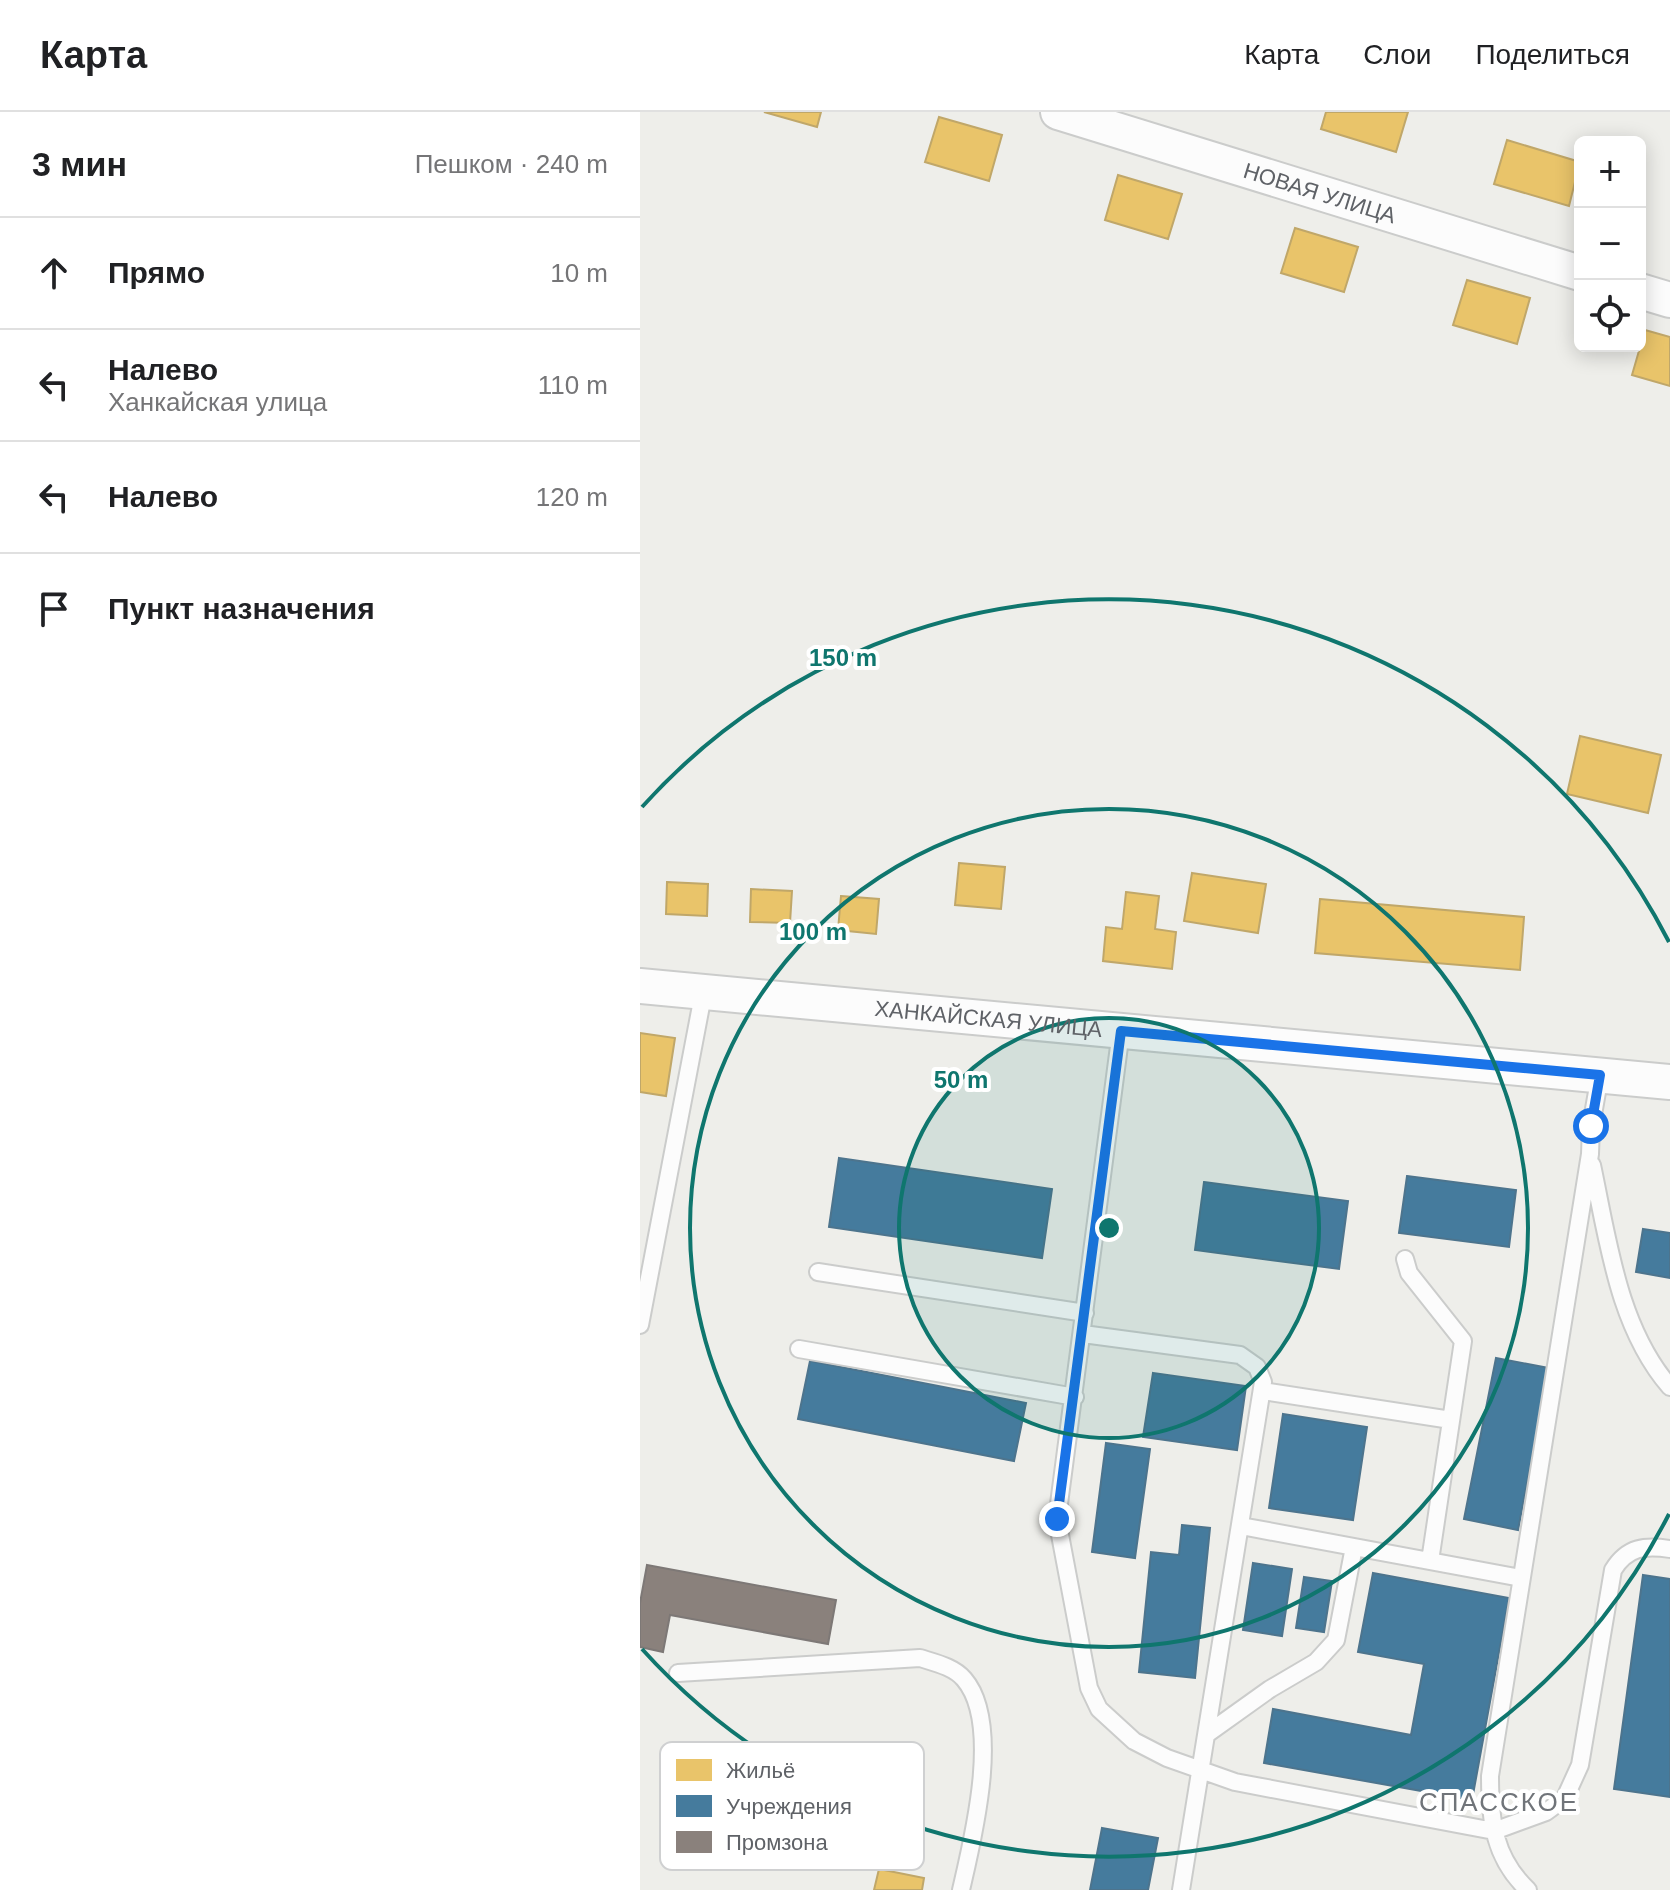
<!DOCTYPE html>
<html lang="ru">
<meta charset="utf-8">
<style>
:root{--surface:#fff;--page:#f6f6f6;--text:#202124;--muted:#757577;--line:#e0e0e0}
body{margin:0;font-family:Helvetica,sans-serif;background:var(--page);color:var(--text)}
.controls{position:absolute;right:24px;top:24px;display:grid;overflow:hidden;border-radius:12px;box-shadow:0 4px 20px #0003}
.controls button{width:72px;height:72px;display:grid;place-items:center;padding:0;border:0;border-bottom:2px solid var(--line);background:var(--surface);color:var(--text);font:40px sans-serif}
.stop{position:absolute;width:24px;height:24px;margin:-18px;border:6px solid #1a73e8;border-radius:50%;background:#fff}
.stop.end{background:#1a73e8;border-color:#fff;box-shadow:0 2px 8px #0008}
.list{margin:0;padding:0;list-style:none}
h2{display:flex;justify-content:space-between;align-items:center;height:104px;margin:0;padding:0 32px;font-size:34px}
h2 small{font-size:26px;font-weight:400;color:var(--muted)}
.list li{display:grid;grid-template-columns:52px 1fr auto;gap:24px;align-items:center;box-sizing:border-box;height:112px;padding:0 32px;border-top:2px solid var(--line)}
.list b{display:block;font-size:30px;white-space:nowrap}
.list p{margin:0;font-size:26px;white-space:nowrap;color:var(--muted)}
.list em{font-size:26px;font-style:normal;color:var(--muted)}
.icon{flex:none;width:44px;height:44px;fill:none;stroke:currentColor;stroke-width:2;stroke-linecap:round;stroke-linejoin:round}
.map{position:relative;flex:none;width:1030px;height:1778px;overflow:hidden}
header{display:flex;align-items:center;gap:48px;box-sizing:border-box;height:112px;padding:0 40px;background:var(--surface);border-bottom:2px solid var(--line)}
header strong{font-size:38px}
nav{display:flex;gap:44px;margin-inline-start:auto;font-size:28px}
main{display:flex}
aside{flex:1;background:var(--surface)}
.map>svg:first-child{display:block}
</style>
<header>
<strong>Карта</strong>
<nav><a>Карта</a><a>Слои</a><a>Поделиться</a></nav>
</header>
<main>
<aside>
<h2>3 мин<small>Пешком · 240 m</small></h2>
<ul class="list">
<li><svg class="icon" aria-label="ahead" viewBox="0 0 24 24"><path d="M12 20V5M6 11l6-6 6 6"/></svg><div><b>Прямо</b></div><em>10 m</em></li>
<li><svg class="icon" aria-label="left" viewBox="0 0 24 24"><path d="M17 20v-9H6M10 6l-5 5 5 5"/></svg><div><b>Налево</b><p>Ханкайская улица</p></div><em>110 m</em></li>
<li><svg class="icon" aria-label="left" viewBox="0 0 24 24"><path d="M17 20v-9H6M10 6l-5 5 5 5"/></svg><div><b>Налево</b></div><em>120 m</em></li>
<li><svg class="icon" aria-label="arrive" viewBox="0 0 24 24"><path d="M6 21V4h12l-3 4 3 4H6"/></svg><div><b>Пункт назначения</b></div></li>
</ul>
</aside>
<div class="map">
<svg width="1030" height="1778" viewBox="0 0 1030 1778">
<rect width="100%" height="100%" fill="#eeeeea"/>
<path fill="#e9c46a" stroke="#c0a769" stroke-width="2" d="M124,0H181L177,15Z
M686,0H768L756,40L681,17Z
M299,5L362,23L349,69L285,50Z
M867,28L940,50L929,94L854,72Z
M478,63L542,82L528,127L465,108Z
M655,116L718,135L704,180L641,161Z
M827,168L890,186L877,232L813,213Z
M1005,218L1030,225V274L992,263Z
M940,624L1021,643L1008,701L927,682Z
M319,751L365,755L361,797L315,793Z
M552,761L626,772L618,821L544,809Z
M27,770L68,772L67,804L26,802Z
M111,777L152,779L150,811L110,810Z
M486,780L519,784L515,817L536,820L532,857L463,849L466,815L482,817Z
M201,784L239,787L236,822L198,818Z
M680,787L884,805L880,858L675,841Z
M0,921L35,926L26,984L0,980Z
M239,1757L284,1766L282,1778H234Z"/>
<path fill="#457b9d" stroke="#4d748d" stroke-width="2" d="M199,1046L412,1077L402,1146L189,1115Z
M767,1064L876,1078L869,1135L759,1121Z
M564,1070L708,1089L699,1157L555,1138Z
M1003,1117L1030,1121V1166L996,1160Z
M856,1246L909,1256L878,1418L824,1407Z
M170,1249L386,1291L374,1349L158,1307Z
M513,1261L606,1274L597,1338L503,1325Z
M643,1302L727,1315L713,1408L629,1396Z
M466,1331L510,1337L495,1446L452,1440Z
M542,1413L570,1416L555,1566L499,1560L511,1440L539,1443Z
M613,1451L652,1457L642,1524L603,1518Z
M733,1461L869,1486L832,1688L624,1651L633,1597L771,1623L784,1552L718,1540Z
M1003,1463L1030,1467V1685L974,1677Z
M664,1465L692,1469L684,1520L656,1516Z
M462,1716L518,1726L508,1778H450Z"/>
<path fill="#8a817c" stroke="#7d7876" stroke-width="2" d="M7,1453L196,1488L188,1532L30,1503L23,1540L0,1535V1491Z"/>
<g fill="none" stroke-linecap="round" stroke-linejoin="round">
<g stroke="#cbcccb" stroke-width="20">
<path id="service" d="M481,919L417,1407L449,1576L459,1597L494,1629L527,1646L595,1670L854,1719L906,1700L925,1686L940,1653L973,1458C987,1435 1005,1433 1030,1437
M952,1053C968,1128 978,1215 1030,1275
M765,1147L769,1161L823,1229L790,1449
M178,1160L445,1201
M0,1213L64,878
M443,1222L600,1243L617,1255L623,1270L541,1778
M159,1237L435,1285
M623,1279L811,1308
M601,1414L881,1466
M38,1561L280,1546C296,1551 314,1555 324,1567C362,1611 333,1726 321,1778
M567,1622L630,1577L676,1550L696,1528L714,1435
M888,1778C854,1746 850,1709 850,1664L950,1042L951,1014L960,963"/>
</g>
<g stroke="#cbcccb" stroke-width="38">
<g id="minor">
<path id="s1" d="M418,0L940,161"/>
<path d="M1000,179L1030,188"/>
<path id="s2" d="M0,874L1030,970"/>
</g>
</g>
<use href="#service" stroke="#fcfcfc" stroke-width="16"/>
<use href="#minor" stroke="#fcfcfc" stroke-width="34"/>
</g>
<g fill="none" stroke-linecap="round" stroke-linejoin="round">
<path stroke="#1a73e8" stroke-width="10" d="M417,1407L481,919L960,963L951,1014"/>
</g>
<circle cx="469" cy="1116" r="210" fill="#0f766e" fill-opacity=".12"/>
<g fill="none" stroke="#0f766e" stroke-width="4">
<circle cx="469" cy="1116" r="210"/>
<circle cx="469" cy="1116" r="419"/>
<path d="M1029 1402A629 629 0 0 1 2 1537M2 695A629 629 0 0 1 1029 830"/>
</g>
<g text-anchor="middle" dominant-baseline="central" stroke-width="8" stroke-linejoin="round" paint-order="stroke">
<g font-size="22" fill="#5f6267" stroke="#fff">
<text stroke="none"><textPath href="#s1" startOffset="274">НОВАЯ УЛИЦА</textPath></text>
<text stroke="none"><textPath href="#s2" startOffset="350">ХАНКАЙСКАЯ УЛИЦА</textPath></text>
</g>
<g font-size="26" letter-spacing="2" fill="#707479" stroke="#fff">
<text x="859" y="1690">СПАССКОЕ</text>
</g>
</g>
<rect x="20" y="1630" width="264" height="128" rx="12" fill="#fff" stroke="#cfd0d1" stroke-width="2"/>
<rect x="36" y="1647" width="36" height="22" fill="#e9c46a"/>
<rect x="36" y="1683" width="36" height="22" fill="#457b9d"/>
<rect x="36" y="1719" width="36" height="22" fill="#8a817c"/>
<g font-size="22" fill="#5f6267">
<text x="86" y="1666">Жильё</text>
<text x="86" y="1702">Учреждения</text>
<text x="86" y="1738">Промзона</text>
</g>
<circle cx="469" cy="1116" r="12" fill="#0f766e" stroke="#fff" stroke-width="4"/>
<g font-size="24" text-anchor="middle" font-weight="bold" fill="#0f766e" stroke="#fff" stroke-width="8" stroke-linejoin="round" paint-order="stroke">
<text x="203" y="554">150 m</text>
<text x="173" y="828">100 m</text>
<text x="321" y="976">50 m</text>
</g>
</svg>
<div class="controls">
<button>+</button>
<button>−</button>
<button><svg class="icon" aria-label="locate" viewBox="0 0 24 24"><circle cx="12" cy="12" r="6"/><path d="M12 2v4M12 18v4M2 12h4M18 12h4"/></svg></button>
</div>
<div class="stop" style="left:951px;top:1014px"></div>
<div class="stop end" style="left:417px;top:1407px"></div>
</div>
</main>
